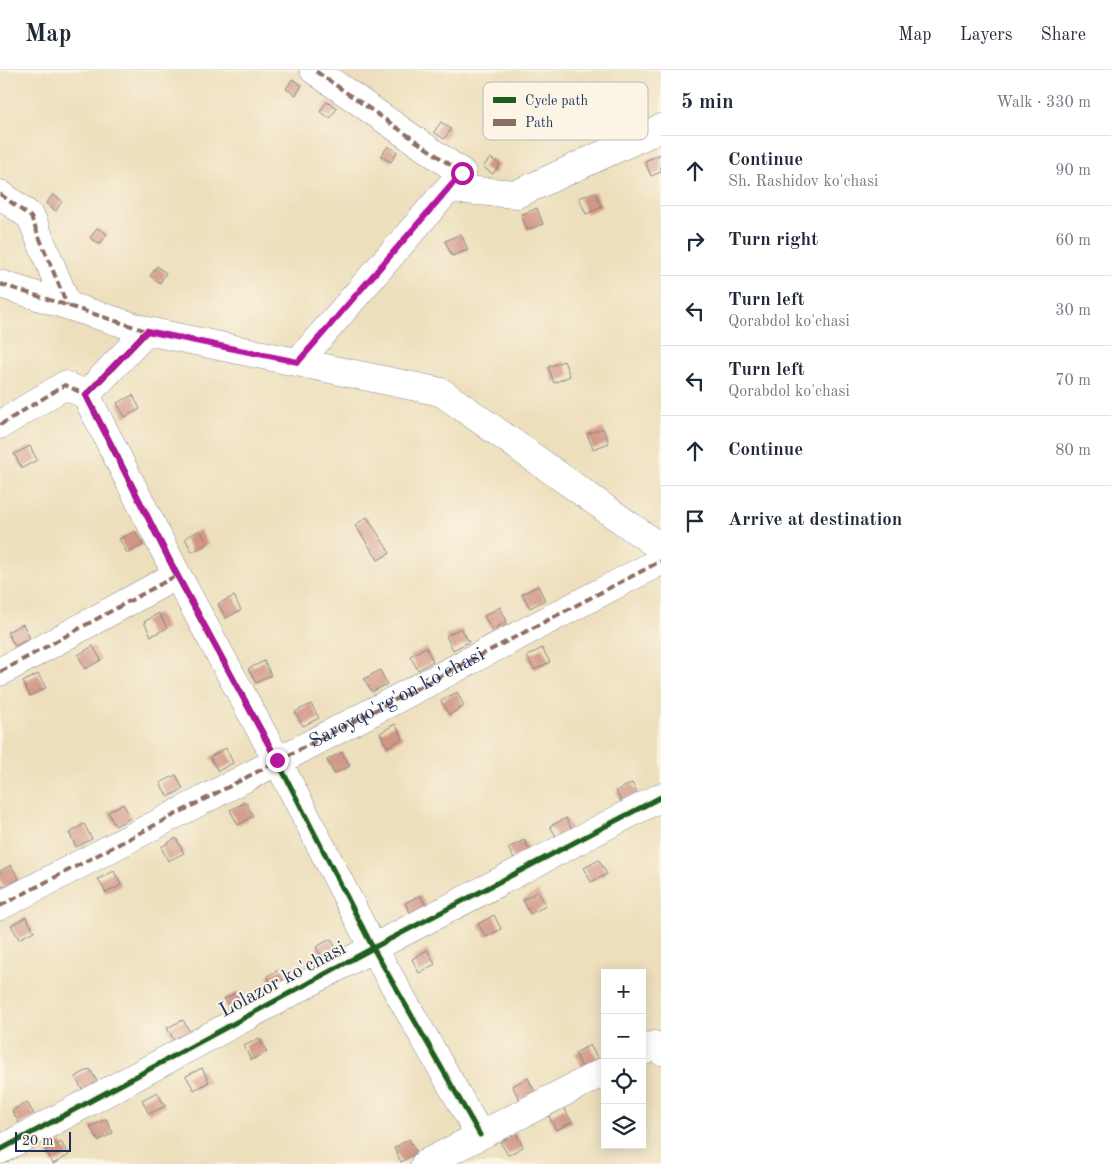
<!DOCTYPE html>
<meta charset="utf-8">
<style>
:root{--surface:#fff;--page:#f6f6f7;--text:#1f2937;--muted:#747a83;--line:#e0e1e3}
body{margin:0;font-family:"Old Standard TT",serif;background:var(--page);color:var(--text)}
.controls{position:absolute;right:15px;bottom:15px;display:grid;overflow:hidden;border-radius:0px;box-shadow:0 2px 12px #0003}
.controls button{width:45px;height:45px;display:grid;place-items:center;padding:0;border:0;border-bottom:1px solid var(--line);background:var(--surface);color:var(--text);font:25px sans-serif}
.scale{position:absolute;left:15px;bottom:12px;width:56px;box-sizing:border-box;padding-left:5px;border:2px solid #1b2f5e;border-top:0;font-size:14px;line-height:18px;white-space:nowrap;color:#1b2f5e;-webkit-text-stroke:4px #fcf5e5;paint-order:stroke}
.stop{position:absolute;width:15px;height:15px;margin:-11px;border:4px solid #b5179e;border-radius:50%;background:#fff}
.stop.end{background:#b5179e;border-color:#fff;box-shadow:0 1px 5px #0008}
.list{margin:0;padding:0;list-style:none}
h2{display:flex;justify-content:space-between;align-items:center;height:65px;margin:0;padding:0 20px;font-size:21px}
h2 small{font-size:16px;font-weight:400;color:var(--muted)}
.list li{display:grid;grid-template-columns:32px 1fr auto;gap:15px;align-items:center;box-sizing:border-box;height:70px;padding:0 20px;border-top:1px solid var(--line)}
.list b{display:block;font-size:19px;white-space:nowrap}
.list p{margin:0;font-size:16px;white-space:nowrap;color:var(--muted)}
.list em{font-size:16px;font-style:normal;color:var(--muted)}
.icon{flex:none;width:28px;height:28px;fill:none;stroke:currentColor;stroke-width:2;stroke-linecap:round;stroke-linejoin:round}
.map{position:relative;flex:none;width:661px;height:1094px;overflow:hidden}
header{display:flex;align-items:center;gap:30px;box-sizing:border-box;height:70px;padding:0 25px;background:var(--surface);border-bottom:1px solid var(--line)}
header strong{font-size:24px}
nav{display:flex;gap:28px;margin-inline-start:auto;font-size:18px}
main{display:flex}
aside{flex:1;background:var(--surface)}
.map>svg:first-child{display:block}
</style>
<header>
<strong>Map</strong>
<nav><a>Map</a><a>Layers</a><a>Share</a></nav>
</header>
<main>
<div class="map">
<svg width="661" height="1094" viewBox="0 0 661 1094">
<rect width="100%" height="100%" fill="#fcf5e5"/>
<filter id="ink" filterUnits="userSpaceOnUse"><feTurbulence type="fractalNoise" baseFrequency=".02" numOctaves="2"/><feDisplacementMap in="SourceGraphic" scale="10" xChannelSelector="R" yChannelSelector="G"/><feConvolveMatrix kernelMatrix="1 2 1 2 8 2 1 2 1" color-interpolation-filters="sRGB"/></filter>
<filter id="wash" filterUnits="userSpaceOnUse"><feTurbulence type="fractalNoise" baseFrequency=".0096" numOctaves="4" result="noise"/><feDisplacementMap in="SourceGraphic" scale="20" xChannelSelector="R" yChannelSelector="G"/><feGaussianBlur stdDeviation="1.12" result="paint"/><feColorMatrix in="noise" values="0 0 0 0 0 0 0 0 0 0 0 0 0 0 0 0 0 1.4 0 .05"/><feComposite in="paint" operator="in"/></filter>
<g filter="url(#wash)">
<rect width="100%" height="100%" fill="#eddfbc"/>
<g id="blocks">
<path fill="#d19685" d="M292,9L302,15L296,25L286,19Z
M327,32L337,38L330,48L320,42Z
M441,52L451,59L444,69L434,62Z
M388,76L397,82L391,92L381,86Z
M661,84V102L651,106L645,91Z
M490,88L500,94L493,104L483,97Z
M595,122L602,137L586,144L579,128Z
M53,124L62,131L56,141L46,134Z
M537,138L543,154L527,160L521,145Z
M97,158L107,164L100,174L90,168Z
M461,164L468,180L452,186L445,171Z
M157,196L166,203L160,213L150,206Z
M564,291L570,306L554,313L548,297Z
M133,325L140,339L125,347L117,333Z
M603,358L609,373L593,379L587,364Z
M30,376L37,390L22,398L14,384Z
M367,447L390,483L378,490L355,455Z
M200,460L208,474L192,482L185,468Z
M135,461L143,475L127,483L119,469Z
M538,516L545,530L530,538L522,524Z
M234,526L241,540L226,548L218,534Z
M500,537L507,551L492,560L484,546Z
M159,543L167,558L151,566L144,552Z
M23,554L30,568L15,576L7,562Z
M461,558L469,572L453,580L446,566Z
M93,576L101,590L85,599L78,585Z
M426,577L433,591L418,600L410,586Z
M542,578L550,592L534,600L527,586Z
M264,591L271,605L256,613L248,599Z
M380,600L387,614L372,622L364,609Z
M38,604L46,618L30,626L23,612Z
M457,622L464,636L449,645L441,631Z
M311,634L319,648L303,656L295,642Z
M395,654L403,668L387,677L380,663Z
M226,678L233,693L218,701L210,687Z
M342,682L350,696L334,704L327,690Z
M176,705L183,719L168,727L160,713Z
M632,713L639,727L623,735L616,721Z
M246,732L253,746L238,755L230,740Z
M123,734L131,748L115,756L108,742Z
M566,748L573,762L558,770L550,756Z
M84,754L92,769L76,777L69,763Z
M176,768L184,783L168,791L161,777Z
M524,770L532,784L516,792L508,778Z
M599,790L607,804L591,812L584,798Z
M11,795L19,809L3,817L0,811V801Z
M114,801L121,815L106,823L98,809Z
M538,821L546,836L530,844L523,830Z
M420,825L428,839L413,847L405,833Z
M494,845L501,859L486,867L478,854Z
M26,847L34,861L19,869L11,855Z
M331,869L339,883L324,891L316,877Z
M427,880L435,894L419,903L412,889Z
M283,898L290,912L275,920L267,906Z
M239,921L247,935L231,943L224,929Z
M183,950L191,964L175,972L167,958Z
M259,968L267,982L251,990L244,976Z
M590,975L598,989L582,997L575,983Z
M202,998L209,1012L194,1020L186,1006Z
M90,999L98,1013L83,1021L75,1007Z
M528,1008L535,1022L520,1030L512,1016Z
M157,1022L165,1036L149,1044L142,1030Z
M27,1032L35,1046L20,1054L12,1041Z
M564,1038L572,1052L556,1060L549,1046Z
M106,1049L113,1063L98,1071L90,1057Z
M516,1063L523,1077L508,1085L500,1072Z
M409,1069L417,1083L401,1092L394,1078Z
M61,1072L69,1085L53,1094L46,1080Z"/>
</g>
</g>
<g filter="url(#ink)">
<use href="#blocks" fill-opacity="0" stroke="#84878d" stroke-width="1"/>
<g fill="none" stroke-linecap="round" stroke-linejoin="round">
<g stroke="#84878d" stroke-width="29">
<path id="minor" d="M450,119L517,124L661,58
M0,124L31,147L67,235
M0,214L147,261L441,322L661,478
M147,261L86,325L177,505L277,690L373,878L480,1065
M298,292L462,103L314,0
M0,355L65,315L86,325
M0,602L177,505
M0,836L661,491
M642,982L654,975L661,981
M0,1080L373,878L661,727
M425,1094L605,1001"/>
</g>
<use href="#minor" stroke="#fff" stroke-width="28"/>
<g stroke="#8d6e63" stroke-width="4" stroke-dasharray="8 4" stroke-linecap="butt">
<path d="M0,124L31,147L67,235"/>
<path d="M0,214L147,261"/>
<path d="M298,292L462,103L314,0"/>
<path d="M0,355L65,315L86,325"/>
<path d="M0,602L177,505"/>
<path id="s1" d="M0,836L661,491"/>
</g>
<g stroke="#fcf5e5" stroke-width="8">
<path id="cycleway" d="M147,261L86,325L177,505L277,690L373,878L480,1065
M0,1080L373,878L661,727"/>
</g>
<use href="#cycleway" stroke="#1b5e20" stroke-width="5"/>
</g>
</g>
<g fill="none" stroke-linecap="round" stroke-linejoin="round" filter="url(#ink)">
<path stroke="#b5179e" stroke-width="6" d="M277,690L177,505L86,325L147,261L298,292L462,103"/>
</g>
<g text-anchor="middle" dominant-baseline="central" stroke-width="4" stroke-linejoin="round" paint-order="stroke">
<g font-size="20" fill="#1b2f5e" stroke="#fcf5e5">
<text stroke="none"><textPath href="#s1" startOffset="448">Saroyqo'rg'on ko'chasi</textPath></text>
<text transform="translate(283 910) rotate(-28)">Lolazor ko'chasi</text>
</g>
</g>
<rect x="483" y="12" width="165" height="58" rx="8" fill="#fcf5e5" stroke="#b8babc" stroke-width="1"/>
<rect x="493" y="27" width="23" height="6" fill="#1b5e20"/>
<rect x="493" y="49" width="23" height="7" fill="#8d6e63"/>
<g font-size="14" fill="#1b2f5e">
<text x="525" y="35">Cycle path</text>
<text x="525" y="57">Path</text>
</g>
</svg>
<div class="controls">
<button>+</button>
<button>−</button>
<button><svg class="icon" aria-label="locate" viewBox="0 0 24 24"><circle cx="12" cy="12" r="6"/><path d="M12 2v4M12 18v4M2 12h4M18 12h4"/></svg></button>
<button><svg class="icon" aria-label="layers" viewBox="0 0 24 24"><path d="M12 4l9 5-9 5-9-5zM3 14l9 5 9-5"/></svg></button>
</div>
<div class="scale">20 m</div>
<div class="stop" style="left:462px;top:103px"></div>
<div class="stop end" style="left:277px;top:690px"></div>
</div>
<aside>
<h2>5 min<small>Walk · 330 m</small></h2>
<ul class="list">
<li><svg class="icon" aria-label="ahead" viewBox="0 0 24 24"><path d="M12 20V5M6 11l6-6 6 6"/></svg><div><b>Continue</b><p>Sh. Rashidov ko'chasi</p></div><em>90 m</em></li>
<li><svg class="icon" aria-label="right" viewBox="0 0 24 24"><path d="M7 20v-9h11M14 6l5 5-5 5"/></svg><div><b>Turn right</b></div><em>60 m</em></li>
<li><svg class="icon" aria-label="left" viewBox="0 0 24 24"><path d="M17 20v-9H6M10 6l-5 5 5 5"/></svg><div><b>Turn left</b><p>Qorabdol ko'chasi</p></div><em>30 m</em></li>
<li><svg class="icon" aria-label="left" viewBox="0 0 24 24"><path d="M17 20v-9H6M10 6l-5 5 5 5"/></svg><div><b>Turn left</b><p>Qorabdol ko'chasi</p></div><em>70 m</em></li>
<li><svg class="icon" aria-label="ahead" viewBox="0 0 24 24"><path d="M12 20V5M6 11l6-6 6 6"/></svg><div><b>Continue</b></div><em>80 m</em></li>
<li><svg class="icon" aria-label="arrive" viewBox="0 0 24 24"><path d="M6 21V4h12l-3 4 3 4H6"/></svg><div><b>Arrive at destination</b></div></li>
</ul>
</aside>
</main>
